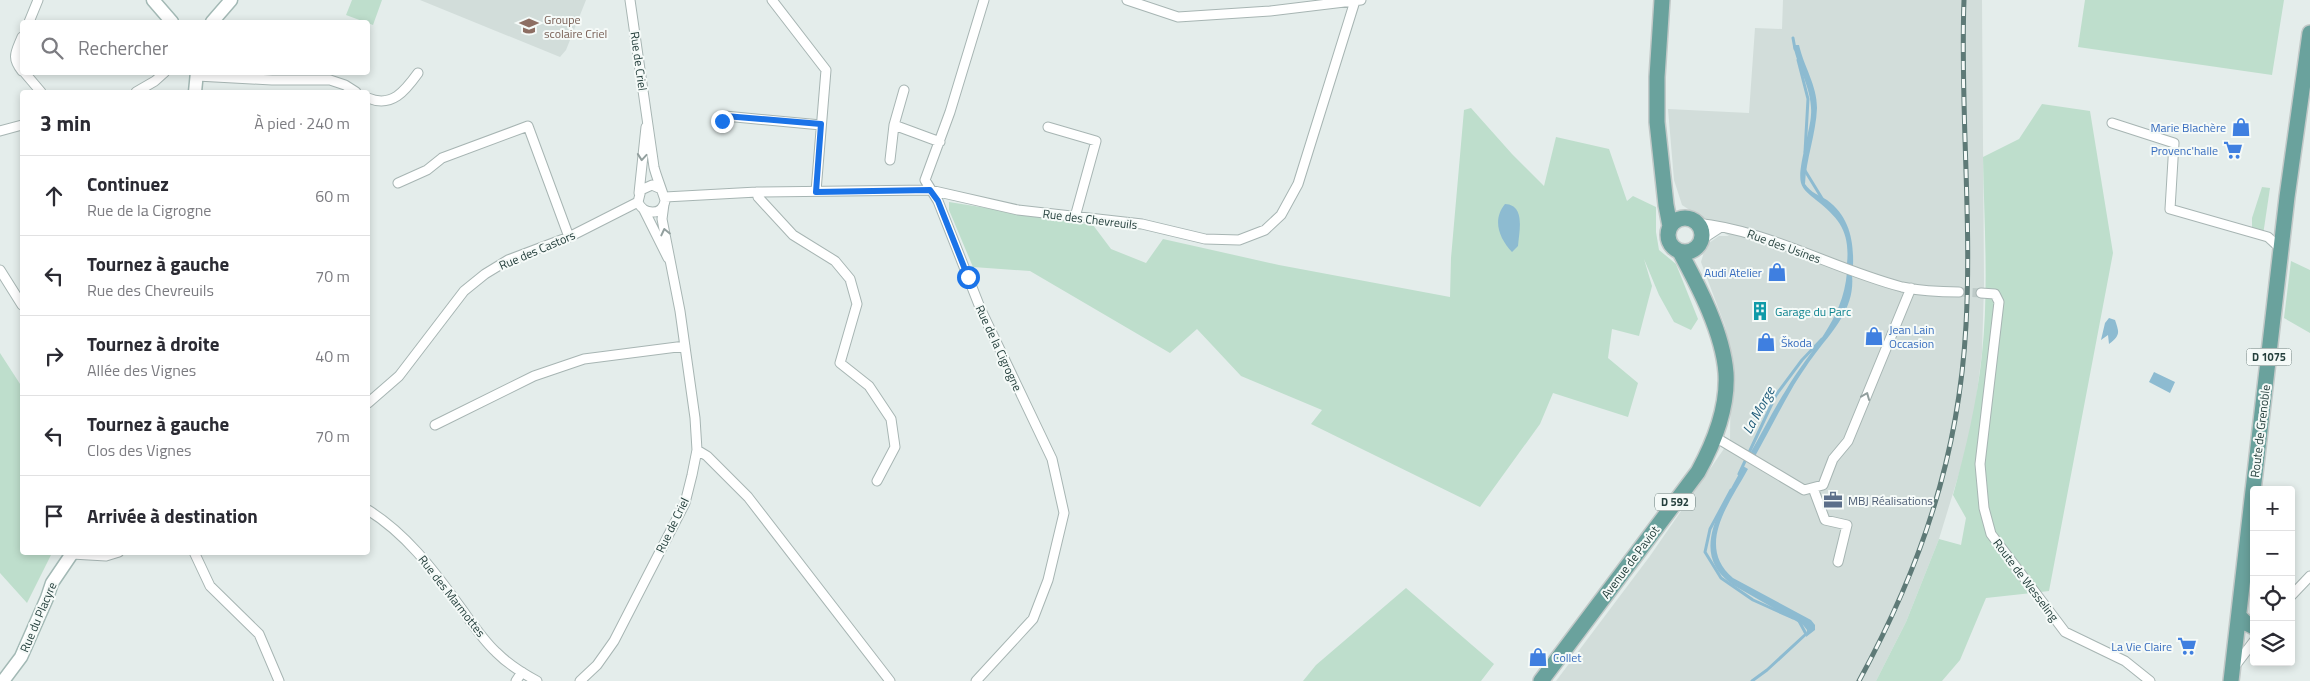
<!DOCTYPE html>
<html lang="fr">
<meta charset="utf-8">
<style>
:root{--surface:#fff;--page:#f7f7f7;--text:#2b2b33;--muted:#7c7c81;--line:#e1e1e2}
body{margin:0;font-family:"Titillium Web",sans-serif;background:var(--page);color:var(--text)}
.controls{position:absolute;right:15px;bottom:15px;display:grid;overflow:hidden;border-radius:5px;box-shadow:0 2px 8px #0003}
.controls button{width:45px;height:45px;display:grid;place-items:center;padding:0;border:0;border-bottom:1px solid var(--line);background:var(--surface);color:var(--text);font:25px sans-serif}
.stop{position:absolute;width:15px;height:15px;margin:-11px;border:4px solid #1a73e8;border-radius:50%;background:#fff}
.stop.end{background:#1a73e8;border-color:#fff;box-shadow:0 1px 5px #0008}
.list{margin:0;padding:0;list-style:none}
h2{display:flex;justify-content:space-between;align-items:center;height:65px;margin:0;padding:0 20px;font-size:21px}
h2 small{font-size:16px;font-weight:400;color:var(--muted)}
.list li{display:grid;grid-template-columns:32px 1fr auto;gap:15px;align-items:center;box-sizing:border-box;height:80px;padding:0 20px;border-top:1px solid var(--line)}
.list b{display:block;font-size:19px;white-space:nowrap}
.list p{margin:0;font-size:16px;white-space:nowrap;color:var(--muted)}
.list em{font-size:16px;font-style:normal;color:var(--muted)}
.icon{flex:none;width:28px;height:28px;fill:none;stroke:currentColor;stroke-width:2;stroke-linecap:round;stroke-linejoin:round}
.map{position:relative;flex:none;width:2310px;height:681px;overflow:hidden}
.search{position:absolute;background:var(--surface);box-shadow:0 2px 8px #0003;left:20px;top:20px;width:350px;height:55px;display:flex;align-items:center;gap:12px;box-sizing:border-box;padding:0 18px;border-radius:5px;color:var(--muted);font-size:19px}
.panel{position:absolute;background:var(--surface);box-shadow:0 2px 8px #0003;left:20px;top:90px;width:350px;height:465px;border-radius:5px}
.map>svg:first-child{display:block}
</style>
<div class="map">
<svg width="2310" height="681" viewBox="0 0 2310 681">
<rect width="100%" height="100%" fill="#e4edeb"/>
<path fill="#d2ddda" d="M420,0H586L566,50L560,57Z
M1783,0H1982L1984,284L1982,353L1975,408L1965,454L1939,539L1906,622L1876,681H1556L1650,556L1730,440L1731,360L1725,326L1701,262L1706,245L1719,236H1729L1682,205L1674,180L1668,109L1749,113L1755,28L1782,29Z"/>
<path fill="#bedecc" d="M352,0H382L373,25L346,15Z
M2085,0H2284L2272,75L2078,47Z
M2042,104L2090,111L2113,253L2049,591L1986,598L1960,660L1942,681H1876L1906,622L1939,539L1961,545L1966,518L1953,495C1966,448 1977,402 1982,354C1989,289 1984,222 1983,157L2019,139Z
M1471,108L1512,154L1544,186L1556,137L1609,149L1627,201L1633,196L1656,207V232L1659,250L1676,264L1698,319L1691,330L1674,322L1659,295L1644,259L1652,286L1639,336L1612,329L1608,358L1638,383L1628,417L1553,393L1540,424L1480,507L1311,424L1322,410L1241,376L1197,329L1170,353L1030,271L973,267L949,210V202L1093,225L1111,249L1146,263L1163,239L1279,265L1450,297L1451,258L1464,110Z
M2262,187L2270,188L2263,235L2252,232V218Z
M2291,261L2310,270V333L2284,318Z
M0,353L22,387V552L52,553L27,603L0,573Z
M1406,588L1494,664L1481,681H1303L1316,665Z"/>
<path fill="#8dbbd1" d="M1793,45H1799C1804,67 1817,85 1817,108C1816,134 1806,159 1805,184C1811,193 1819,195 1827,200C1849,216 1854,240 1853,266L1847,264C1850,232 1840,219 1816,200C1810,195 1803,190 1801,183C1797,169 1810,132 1811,115C1813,90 1798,69 1793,45Z
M1505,204C1526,205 1519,232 1518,246L1512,252C1499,238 1492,220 1505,204Z
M1847,272L1852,275C1855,306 1836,327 1818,350C1810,360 1801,374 1794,385C1780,409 1767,435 1753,460L1748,457C1761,435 1772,412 1786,390C1810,349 1843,322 1847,272Z
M2109,318L2115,320C2119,332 2121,335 2109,344L2108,335L2101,340L2105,323Z
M2154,372L2175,382L2170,393L2149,382Z
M1743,466L1748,469C1730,502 1695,546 1733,578L1811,620L1815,625V630L1806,637L1807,630L1803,625L1733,585C1686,553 1724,504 1743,466Z"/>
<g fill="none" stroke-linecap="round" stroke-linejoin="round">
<path stroke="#8dbbd1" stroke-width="3" d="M1793,38L1795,49
M1798,60L1808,99L1805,152
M1804,169L1823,200
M1739,474L1776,395L1802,360L1822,339
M1731,490L1710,529L1705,552L1721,578L1753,600L1793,618
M1752,681L1767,670L1806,634L1799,621"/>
<path stroke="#becac8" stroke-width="9" stroke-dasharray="9 4.5" stroke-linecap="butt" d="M1959,292L1981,293"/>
<g stroke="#a7b5b3" stroke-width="11">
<path id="street" d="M630,0L654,167C655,173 665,198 665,201C662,217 643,214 638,202L641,190L652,185L659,188
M772,0L826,70L816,191
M1127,0L1178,17L1270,11L1361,0
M29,22L38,0
M22,37C16,52 11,57 22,71
M24,72L41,92
M197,76L272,80H330L345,85L356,92
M136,92L155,81L165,72
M368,98C392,108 405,91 418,73
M722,121L725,116L821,125
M2112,123L2174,143L2170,209L2268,237L2281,249
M894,125L940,142
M1048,127L1096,141L1075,217
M0,131L22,125
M890,160L894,125L904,90
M398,183L427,170L442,158L528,126L569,237
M757,192L758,197L793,235L835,261L850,279L857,304L840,363L869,386L891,419L895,447L877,481
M639,193L646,127
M665,197L757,192L930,190L1018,210L1142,224L1205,239L1239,240L1265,230L1281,215L1298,184L1355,1
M644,210L668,258
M1696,223C1768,230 1833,269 1902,287C1921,291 1940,292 1959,292
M1701,240L1721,227
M0,270L22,305
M1981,293L1995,294L1999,302L1980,464L1984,508L1991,534L2065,632L2125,661L2150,681
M368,403L399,376L464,291L485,274L508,260L569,237L638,202
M435,425L534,376L584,359L685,346
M1715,437L1804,490L1823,485L1833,459L1848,441L1911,288
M697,450L707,456L748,497L890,681
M1813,488L1825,520L1847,525L1838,562
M368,510C405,533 432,568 458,604C470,620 481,638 496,652C508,664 522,673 537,681
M194,552L210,586L259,634L279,681
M72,554L106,556L119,552
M2291,596L2310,576
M2235,666L2254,641
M516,681L522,672
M580,681L597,665L614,641L685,503L692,475L697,450L695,418L680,311L662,219L664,204
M976,681L1033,619L1048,580L1064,513L1052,459L981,310L938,201L925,180L950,112L984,0"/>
</g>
<g stroke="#a3b9b5" stroke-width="15">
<path id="secondary" d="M153,0L172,22
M212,22L231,0
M195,92L197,72
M3,681L21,657L47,598L52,583L73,552"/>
</g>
<g stroke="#c2c9c8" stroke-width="18">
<path id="primary" d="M1662,0L1657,77V122L1666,205L1670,226
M1668 235a17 17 0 1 1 34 0a17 17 0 1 1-34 0Z
M2239,616L2246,623L2254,627
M1541,681L1698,472C1714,443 1728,407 1726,373C1723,333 1699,287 1680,252
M2231,681L2287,197L2310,33"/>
</g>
<use href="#street" stroke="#fff" stroke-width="9"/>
<use href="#secondary" stroke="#fff" stroke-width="12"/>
<use href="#primary" stroke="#6aa29d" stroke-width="15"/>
<g stroke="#5e7a77" stroke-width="5">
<path id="rail" d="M1859,681C1921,567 1959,456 1966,325C1972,217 1960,108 1964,0"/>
</g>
<use href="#rail" stroke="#f5faf8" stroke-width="3" stroke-dasharray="9" stroke-linecap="butt"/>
</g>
<defs><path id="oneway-chevron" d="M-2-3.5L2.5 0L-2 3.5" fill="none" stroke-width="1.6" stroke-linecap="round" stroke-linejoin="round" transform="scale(1.25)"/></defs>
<g stroke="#929f9e">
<use href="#oneway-chevron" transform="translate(642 157) rotate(95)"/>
<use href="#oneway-chevron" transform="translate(665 232) rotate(-103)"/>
<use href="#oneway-chevron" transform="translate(1866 396) rotate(-68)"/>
</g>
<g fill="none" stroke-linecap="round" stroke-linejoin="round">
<path stroke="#1a73e8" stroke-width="6" d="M722,121L725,116L821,124L816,192L930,190L938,201L968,277"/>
</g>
<defs>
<g id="school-bare" transform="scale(1.5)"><path d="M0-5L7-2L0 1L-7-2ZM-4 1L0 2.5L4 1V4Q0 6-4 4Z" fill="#8d6e63" stroke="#f5faf8" stroke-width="2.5" paint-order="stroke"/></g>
<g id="shop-bare" transform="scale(1.5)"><path d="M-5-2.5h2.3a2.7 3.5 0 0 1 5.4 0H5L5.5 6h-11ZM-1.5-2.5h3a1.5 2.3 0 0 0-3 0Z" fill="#3f7fe0" stroke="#f5faf8" stroke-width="2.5" paint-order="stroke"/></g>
<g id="supermarket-bare" transform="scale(1.5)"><path d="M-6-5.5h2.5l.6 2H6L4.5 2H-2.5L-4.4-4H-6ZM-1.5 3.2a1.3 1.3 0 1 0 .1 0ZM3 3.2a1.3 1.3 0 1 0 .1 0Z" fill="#3f7fe0" stroke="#f5faf8" stroke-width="2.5" paint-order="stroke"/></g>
<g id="building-bare" transform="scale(1.5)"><path d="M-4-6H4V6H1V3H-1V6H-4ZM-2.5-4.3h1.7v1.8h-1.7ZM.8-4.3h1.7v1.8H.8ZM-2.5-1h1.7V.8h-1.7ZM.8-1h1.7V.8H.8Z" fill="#0f9aa8" stroke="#f5faf8" stroke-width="2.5" paint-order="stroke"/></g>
<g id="office-bare" transform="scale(1.5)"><path d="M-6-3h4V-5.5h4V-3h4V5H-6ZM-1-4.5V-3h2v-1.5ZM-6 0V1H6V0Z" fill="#5c6f8a" stroke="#f5faf8" stroke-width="2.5" paint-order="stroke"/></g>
</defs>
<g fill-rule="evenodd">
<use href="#school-bare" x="529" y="26"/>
<use href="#shop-bare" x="2241" y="127"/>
<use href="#supermarket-bare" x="2233" y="150"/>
<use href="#shop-bare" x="1777" y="272"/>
<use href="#building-bare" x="1760" y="311"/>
<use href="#shop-bare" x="1874" y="336"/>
<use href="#shop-bare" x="1766" y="342"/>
<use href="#office-bare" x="1833" y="500"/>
<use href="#supermarket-bare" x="2187" y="646"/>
<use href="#shop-bare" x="1538" y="657"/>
</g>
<g text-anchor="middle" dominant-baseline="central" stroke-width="4" stroke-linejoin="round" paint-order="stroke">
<g fill="#f5faf8" stroke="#637774" stroke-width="1">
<rect x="2246.5" y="348.5" width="45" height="17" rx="4"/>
<rect x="1655" y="493.5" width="40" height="17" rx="4"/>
</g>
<g font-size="11" font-weight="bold" fill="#243f3c">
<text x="2269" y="357">D 1075</text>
<text x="1675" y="502">D 592</text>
</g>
<g font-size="12" fill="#785e54" stroke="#f5faf8" text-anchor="start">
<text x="544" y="19">Groupe<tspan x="544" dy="14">scolaire Criel</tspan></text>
</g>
<g font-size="12" fill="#243f3c" stroke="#f5faf8">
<text transform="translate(639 61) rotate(82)">Rue de Criel</text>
<text transform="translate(1090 219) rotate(7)">Rue des Chevreuils</text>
<text transform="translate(1784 246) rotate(20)">Rue des Usines</text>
<text transform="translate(537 250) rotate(-23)">Rue des Castors</text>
<text transform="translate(999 348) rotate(65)">Rue de la Cigrogne</text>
<text transform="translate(2260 431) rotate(-83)">Route de Grenoble</text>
<text transform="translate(672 525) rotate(-64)">Rue de Criel</text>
<text transform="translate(1630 562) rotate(-53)">Avenue de Paviot</text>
<text transform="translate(2026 580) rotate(53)">Route de Wesseling</text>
<text transform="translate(452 596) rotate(52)">Rue des Marmottes</text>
<text transform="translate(38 617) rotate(-67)">Rue du Placyre</text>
</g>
<g font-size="12" fill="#366cbe" stroke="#f5faf8" text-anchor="end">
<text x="2226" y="127">Marie Blachère</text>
<text x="2218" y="150">Provenc'halle</text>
<text x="1762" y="272">Audi Atelier</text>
<text x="1889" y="329" text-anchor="start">Jean Lain<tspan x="1889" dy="14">Occasion</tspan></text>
<text x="1781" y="342" text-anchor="start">Škoda</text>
<text x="2172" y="646">La Vie Claire</text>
<text x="1553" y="657" text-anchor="start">Collet</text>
</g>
<g font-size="12" fill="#0d838f" stroke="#f5faf8" text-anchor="start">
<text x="1775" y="311">Garage du Parc</text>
</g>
<g font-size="12" fill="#4e5e75" stroke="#f5faf8" text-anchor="start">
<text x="1848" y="500">MBJ Réalisations</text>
</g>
<g font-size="14" font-style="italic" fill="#1e5b7a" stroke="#f5faf8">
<text transform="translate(1758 410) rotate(-61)">La Morge</text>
</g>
</g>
</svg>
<div class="controls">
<button>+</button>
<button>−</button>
<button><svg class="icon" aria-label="locate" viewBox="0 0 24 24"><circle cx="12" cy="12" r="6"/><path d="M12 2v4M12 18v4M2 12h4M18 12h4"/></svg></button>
<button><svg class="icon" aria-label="layers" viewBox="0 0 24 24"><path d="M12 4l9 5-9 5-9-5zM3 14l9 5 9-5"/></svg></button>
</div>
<div class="stop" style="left:968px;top:277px"></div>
<div class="stop end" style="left:722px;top:121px"></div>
<div class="search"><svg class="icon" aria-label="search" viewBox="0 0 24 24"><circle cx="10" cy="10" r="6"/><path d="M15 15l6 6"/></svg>Rechercher</div>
<section class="panel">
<h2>3 min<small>À pied · 240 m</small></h2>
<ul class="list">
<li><svg class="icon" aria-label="ahead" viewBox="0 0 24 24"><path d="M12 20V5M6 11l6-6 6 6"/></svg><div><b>Continuez</b><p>Rue de la Cigrogne</p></div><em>60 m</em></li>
<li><svg class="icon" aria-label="left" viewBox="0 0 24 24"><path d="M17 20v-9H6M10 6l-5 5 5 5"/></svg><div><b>Tournez à gauche</b><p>Rue des Chevreuils</p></div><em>70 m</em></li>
<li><svg class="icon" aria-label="right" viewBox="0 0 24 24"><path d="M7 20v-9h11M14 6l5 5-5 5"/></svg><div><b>Tournez à droite</b><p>Allée des Vignes</p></div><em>40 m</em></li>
<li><svg class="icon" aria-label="left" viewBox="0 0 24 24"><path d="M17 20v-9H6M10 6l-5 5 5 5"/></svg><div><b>Tournez à gauche</b><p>Clos des Vignes</p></div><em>70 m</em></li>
<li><svg class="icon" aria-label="arrive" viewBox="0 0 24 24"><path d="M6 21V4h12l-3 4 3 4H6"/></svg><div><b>Arrivée à destination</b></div></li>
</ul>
</section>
</div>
